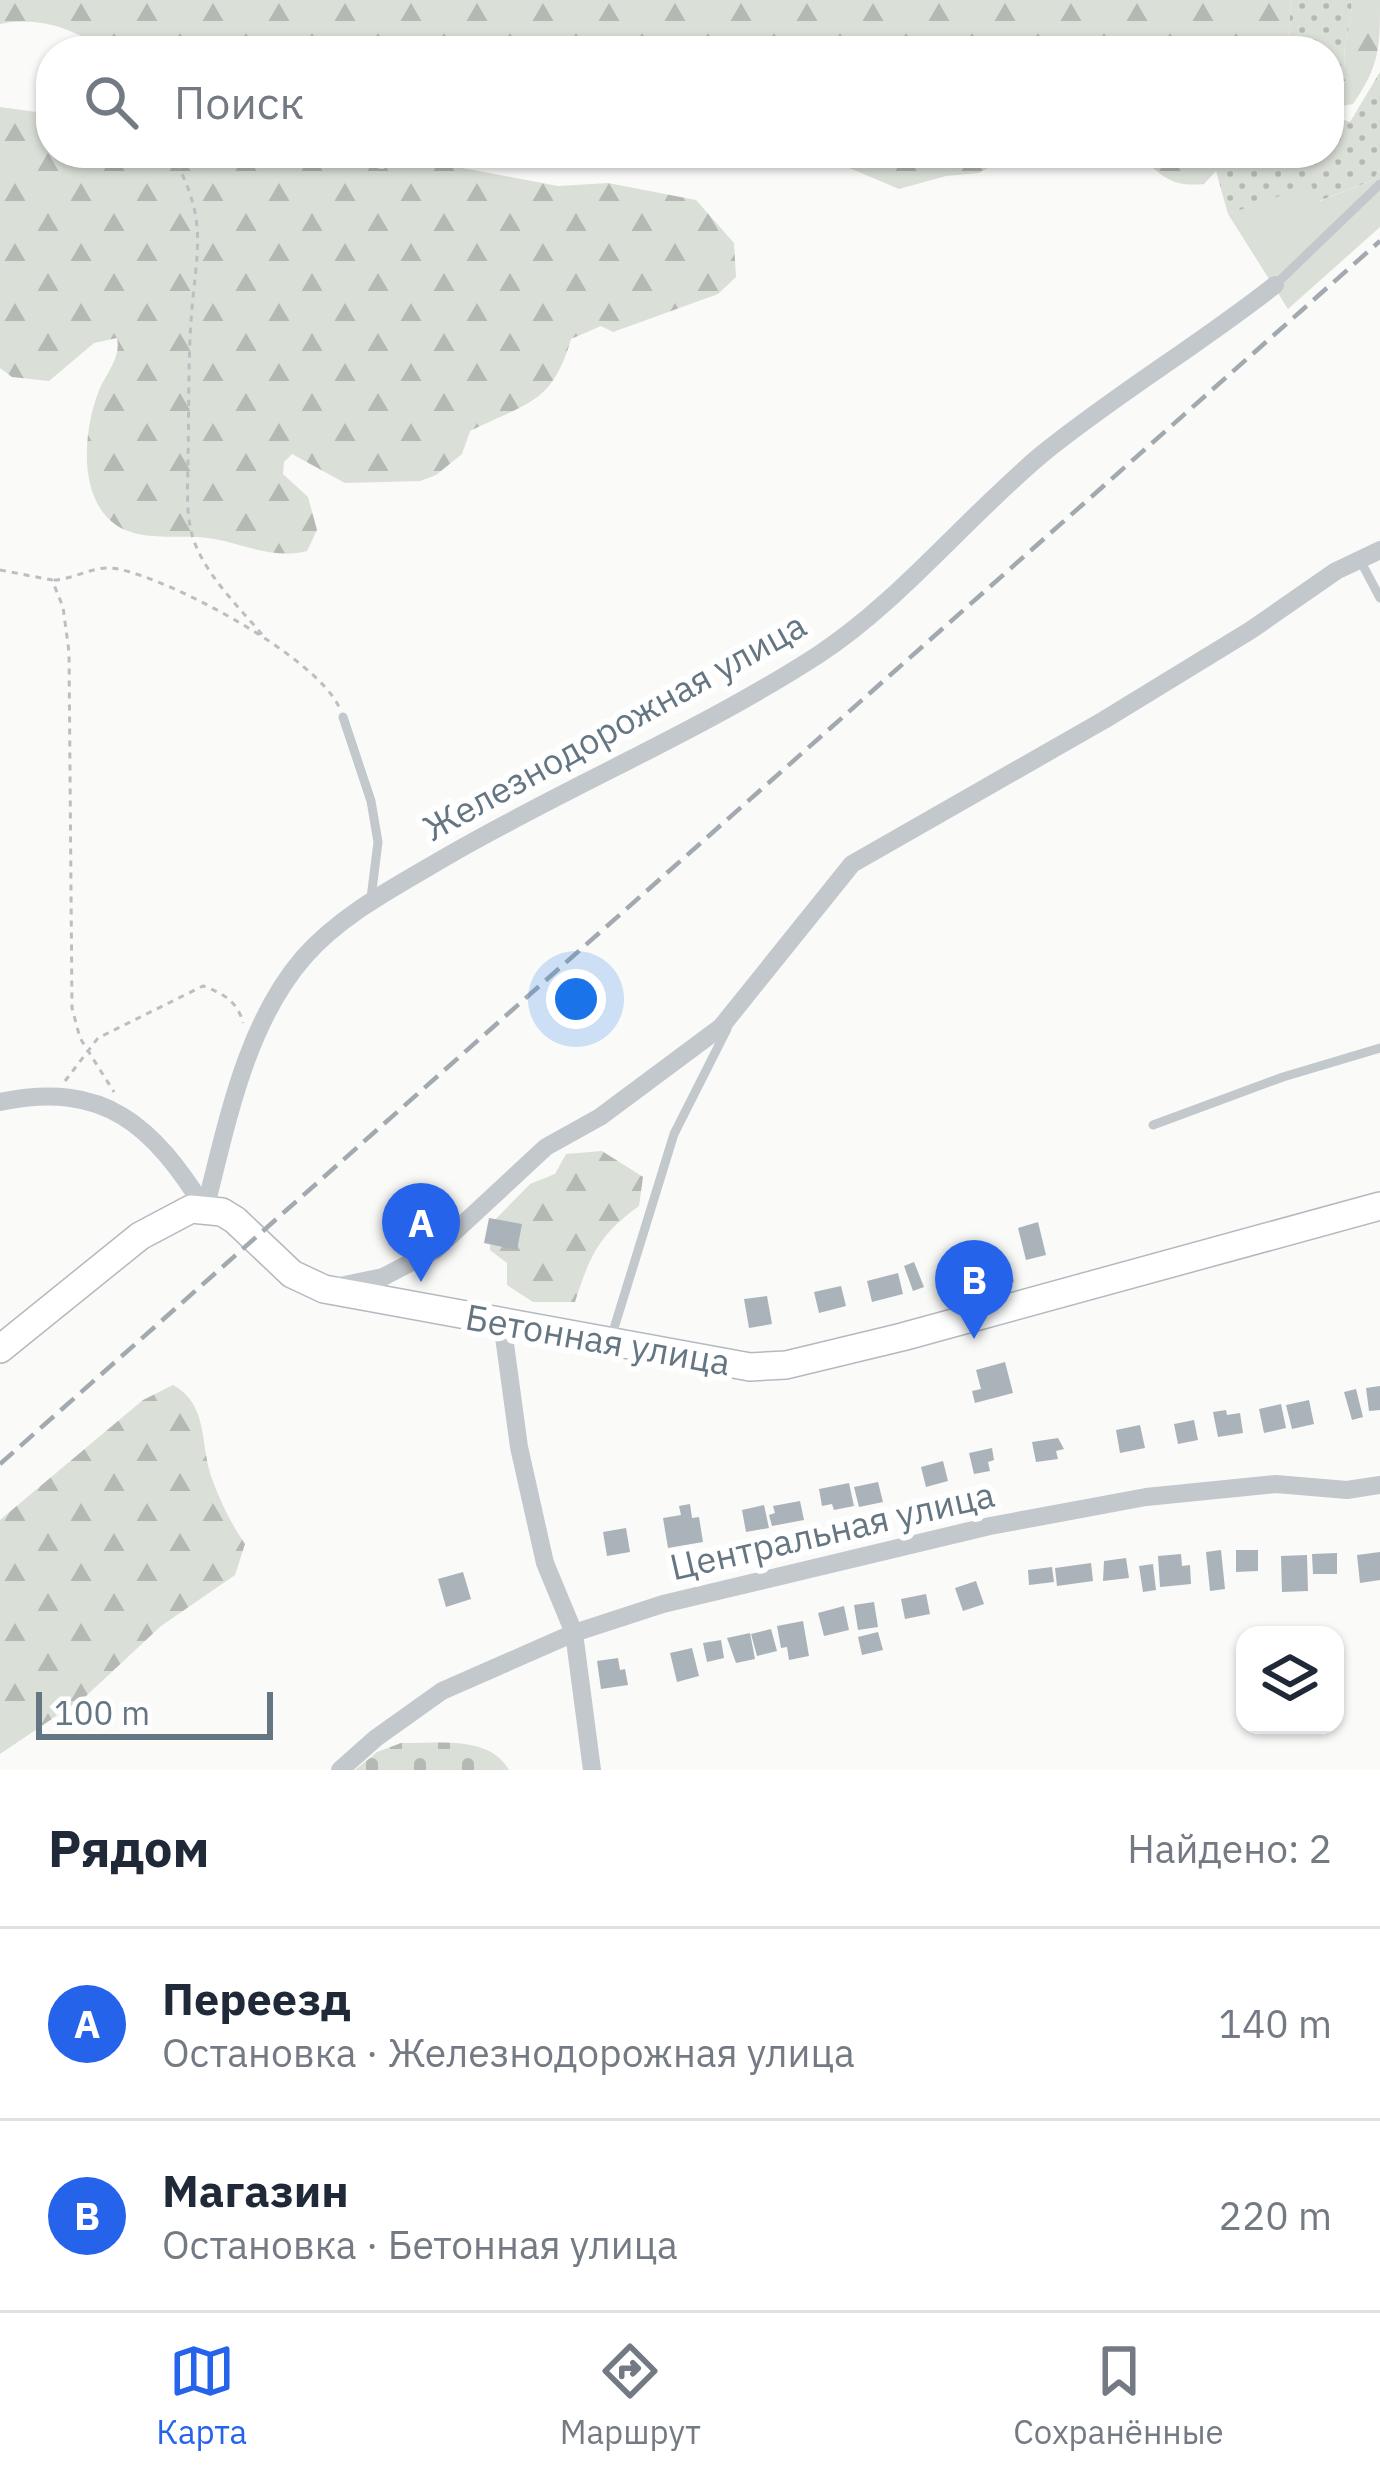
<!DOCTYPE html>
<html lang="ru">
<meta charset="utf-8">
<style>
:root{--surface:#fff;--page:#f6f6f7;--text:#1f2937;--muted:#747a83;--line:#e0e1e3;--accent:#2563eb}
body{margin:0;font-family:"IBM Plex Sans",sans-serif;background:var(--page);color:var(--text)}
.controls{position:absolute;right:36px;bottom:36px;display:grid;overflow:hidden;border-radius:24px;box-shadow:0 3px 9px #0004}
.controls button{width:108px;height:108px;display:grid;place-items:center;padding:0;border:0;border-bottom:3px solid var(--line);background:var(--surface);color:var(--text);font:60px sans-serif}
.scale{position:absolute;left:36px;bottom:30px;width:237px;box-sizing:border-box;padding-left:12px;border:6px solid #657683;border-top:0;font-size:33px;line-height:42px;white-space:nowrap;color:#657683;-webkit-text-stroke:9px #fff;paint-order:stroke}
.you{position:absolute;left:576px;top:999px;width:42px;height:42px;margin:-30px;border:9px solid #fff;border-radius:50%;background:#1a73e8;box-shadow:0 0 0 18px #1a73e833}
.badge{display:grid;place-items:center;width:78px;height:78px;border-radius:50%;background:var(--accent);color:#fff;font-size:39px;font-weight:700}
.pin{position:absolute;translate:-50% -99px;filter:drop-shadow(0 3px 6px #0008)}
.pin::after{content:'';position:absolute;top:63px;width:42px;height:36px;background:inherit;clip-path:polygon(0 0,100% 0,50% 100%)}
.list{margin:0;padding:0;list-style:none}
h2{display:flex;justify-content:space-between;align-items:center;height:156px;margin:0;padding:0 48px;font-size:51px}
h2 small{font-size:39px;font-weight:400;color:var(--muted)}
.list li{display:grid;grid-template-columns:78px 1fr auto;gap:36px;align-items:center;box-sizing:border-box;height:192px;padding:0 48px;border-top:3px solid var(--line)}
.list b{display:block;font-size:45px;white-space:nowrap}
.list p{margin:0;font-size:39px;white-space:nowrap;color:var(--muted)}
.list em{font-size:39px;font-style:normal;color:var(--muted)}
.icon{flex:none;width:66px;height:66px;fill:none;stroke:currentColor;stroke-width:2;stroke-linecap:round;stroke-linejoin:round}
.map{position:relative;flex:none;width:1380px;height:1770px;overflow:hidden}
.search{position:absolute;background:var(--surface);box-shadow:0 3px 9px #0004;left:36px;right:36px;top:36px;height:132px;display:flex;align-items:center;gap:30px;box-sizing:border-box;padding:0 42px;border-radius:48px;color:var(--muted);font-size:45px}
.sheet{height:540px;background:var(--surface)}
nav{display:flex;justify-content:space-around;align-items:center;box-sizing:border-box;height:168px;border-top:3px solid var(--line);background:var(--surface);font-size:33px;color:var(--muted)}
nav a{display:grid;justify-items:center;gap:6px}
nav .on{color:var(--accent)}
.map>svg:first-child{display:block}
</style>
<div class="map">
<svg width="1380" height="1770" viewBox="0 0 1380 1770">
<defs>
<pattern id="forest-firs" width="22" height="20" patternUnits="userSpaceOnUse" patternTransform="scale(3)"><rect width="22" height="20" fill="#dadfd7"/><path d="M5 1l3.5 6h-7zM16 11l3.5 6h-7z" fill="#b4b9b4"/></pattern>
<pattern id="cemetery-stones" width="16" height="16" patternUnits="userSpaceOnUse" patternTransform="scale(3)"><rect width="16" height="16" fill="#dadfd7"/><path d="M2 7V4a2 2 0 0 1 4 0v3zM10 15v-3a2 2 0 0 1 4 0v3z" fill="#b4b9b4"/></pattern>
<pattern id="park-dots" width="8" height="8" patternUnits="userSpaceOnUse" patternTransform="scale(3)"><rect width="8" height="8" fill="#dadfd7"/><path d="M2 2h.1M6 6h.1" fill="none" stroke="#b4b9b4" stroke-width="1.8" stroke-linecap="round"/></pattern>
</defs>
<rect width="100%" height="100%" fill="#fafaf8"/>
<path fill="#dadfd7" d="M1380,168V227L1288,309L1228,214L1312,184L1320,201L1373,180Z"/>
<path fill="url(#forest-firs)" d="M0,0H1291L1288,43L1283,51H104C75,28 37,16 0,24Z
M1351,0H1380C1380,47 1380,65 1353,104L1341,106C1329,91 1336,82 1345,67C1341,41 1354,24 1351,0Z
M0,107L51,114V153H145L152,160L169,153H292L382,169L415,159L558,186L608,183L696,200L734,243L736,277L718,294L613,332L601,326L571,339C552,405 527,402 470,431L462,454L436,475L420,481L345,483L292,454L284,462L283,474L308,497L317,530L307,551C269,561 236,539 198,537C173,536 138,540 116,525C77,498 83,429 100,388C108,371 121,357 117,338L94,343L49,381L12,377L0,368Z
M814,153H1113L1088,168L1055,165L1040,158L1007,157L979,173L946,176L899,189Z
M1133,153H1233L1204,184C1165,188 1161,171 1133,153Z
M602,1151L643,1177L639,1206C599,1235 590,1255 575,1302H533L507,1285V1263L490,1250V1225L530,1184L555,1174L566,1154Z
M173,1385C208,1404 200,1442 211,1476C220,1501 230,1522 245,1544L235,1575L161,1626L86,1696L0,1754V1520L143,1400Z"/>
<path fill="url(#cemetery-stones)" d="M401,1743C435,1744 489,1734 509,1770H355L377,1752Z"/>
<path fill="url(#park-dots)" d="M1291,0H1351C1354,24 1341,41 1345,67C1333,88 1333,96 1341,119L1350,122L1380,72V168L1373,180L1319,201L1311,185L1228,214L1216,171L1233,153H1329V51H1283L1288,43Z"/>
<path fill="#aab3b9" d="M489,1218L522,1224L517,1250L484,1243Z
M1038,1222L1046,1255L1026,1260L1018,1228Z
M960,1259L966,1279L943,1286L937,1265Z
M914,1262L924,1287L913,1291L904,1266Z
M1011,1268L1014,1282L994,1287L991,1273Z
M898,1273L903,1294L872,1302L867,1281Z
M841,1286L846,1306L819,1313L814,1292Z
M767,1296L772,1324L749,1328L744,1299Z
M1005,1362L1013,1393L975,1403L972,1391L981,1389L976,1370Z
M1380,1386V1410L1369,1411L1366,1388Z
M1356,1389L1363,1417L1352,1420L1344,1392Z
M1309,1400L1314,1424L1292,1429L1286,1405Z
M1281,1404L1286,1428L1264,1433L1259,1409Z
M1226,1410L1227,1415L1240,1413L1243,1433L1218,1437L1213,1412Z
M1194,1420L1198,1440L1178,1444L1174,1424Z
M1140,1425L1145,1448L1120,1453L1116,1430Z
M1058,1438L1064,1449L1056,1451L1058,1459L1036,1462L1032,1442Z
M992,1448L994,1460L988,1462L990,1471L974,1474L969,1453Z
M943,1461L948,1481L926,1487L921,1467Z
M878,1482L883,1502L859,1507L854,1487Z
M849,1483L854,1506L834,1510L832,1504L822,1506L819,1489Z
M800,1501L804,1520L772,1526L769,1515L775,1513L773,1506Z
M690,1504L692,1518L699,1517L703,1542L668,1548L663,1518L681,1515L679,1506Z
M764,1505L769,1528L746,1532L742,1510Z
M626,1528L630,1552L607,1556L603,1532Z
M1221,1550L1225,1589L1210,1591L1206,1552Z
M1236,1550H1258V1571L1236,1572Z
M1380,1552V1580L1360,1583L1357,1555Z
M1337,1553V1574H1313L1312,1554Z
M1181,1554L1182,1566L1190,1565L1191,1584L1160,1587L1158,1556Z
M1307,1555L1308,1591L1282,1592L1281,1556Z
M1126,1558L1129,1578L1103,1581L1104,1561Z
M1091,1563L1093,1581L1057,1586L1055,1568Z
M1153,1564L1156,1590L1143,1592L1139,1566Z
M1052,1567L1054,1582L1029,1585L1028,1570Z
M463,1572L471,1599L446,1607L438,1579Z
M976,1581L984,1604L963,1611L955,1588Z
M926,1594L930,1614L905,1619L901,1599Z
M874,1602L878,1627L858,1630L854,1605Z
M844,1606L849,1630L824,1636L818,1613Z
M803,1621L809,1656L789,1660L787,1647L781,1648L777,1626Z
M771,1629L777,1651L757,1656L751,1634Z
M878,1632L883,1650L862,1655L858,1637Z
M750,1633L755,1659L736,1663L727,1638Z
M721,1640L724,1658L707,1662L703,1643Z
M692,1648L699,1676L677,1682L670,1653Z
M618,1658L620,1670L625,1669L628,1685L601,1689L597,1661Z"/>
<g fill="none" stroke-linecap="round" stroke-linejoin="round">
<g stroke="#b3babf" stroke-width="30">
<path id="secondary" d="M0,1349L140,1236L191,1209L222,1212L235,1220L292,1274L324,1289L750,1367L786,1365L902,1337L1380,1206"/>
</g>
<path stroke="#bbbfc2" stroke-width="3" stroke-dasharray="6 6" stroke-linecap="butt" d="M171,153C210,221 196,249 191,321C188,366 189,414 188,459C188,486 185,516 194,541C207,577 241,609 265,638
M0,570L52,580L63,607L69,652L72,1008L80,1038L114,1092
M54,580C76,579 95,564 118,569C173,580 315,656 339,707
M65,1081L98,1038L203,986C223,993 238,1002 243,1023"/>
<path stroke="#c3c8cc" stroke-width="9" d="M1276,284L1380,184
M1360,560L1380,598
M343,717L371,801L378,842L371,898
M1153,1125L1283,1077L1380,1048
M611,1338L674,1134L727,1029"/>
<path stroke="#c3c8cc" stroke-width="18" d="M0,1102C105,1080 153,1126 205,1209
M205,1209C227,1124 245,1025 304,957C342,914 395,887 444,858C566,787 699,732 818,655C899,602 966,518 1041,455C1116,394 1199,345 1275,285
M335,1287L383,1277L435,1250L546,1147L600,1117L721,1027L852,864L1104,720L1251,630L1336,571L1380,550
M502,1322L519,1447L545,1563L574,1633L592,1770
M340,1770L376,1738L442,1691L574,1633L663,1604L990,1526L1146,1497L1276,1484L1347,1490L1380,1485"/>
<use href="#secondary" stroke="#fff" stroke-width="27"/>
<path stroke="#a2aab0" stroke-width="4.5" stroke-dasharray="18 9" stroke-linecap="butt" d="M0,1464L1380,241"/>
</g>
<g text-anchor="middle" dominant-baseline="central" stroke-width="12" stroke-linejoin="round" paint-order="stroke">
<g font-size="36" fill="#657683" stroke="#fff">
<text transform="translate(614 726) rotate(-29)">Железнодорожная улица</text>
<text transform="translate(598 1339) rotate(10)">Бетонная улица</text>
<text transform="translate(832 1530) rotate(-13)">Центральная улица</text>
</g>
</g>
</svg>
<div class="controls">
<button><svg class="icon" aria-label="layers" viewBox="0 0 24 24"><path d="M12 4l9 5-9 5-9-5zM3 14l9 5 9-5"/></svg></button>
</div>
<div class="scale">100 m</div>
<div class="you"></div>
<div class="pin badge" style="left:421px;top:1282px">A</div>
<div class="pin badge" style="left:974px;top:1339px">B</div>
<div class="search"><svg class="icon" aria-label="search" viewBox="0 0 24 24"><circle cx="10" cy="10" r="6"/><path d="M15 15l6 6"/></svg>Поиск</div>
</div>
<section class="sheet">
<h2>Рядом<small>Найдено: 2</small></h2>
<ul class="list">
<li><span class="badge">A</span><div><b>Переезд</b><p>Остановка · Железнодорожная улица</p></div><em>140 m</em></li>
<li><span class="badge">B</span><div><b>Магазин</b><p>Остановка · Бетонная улица</p></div><em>220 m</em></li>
</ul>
</section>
<nav>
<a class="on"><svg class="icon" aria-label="map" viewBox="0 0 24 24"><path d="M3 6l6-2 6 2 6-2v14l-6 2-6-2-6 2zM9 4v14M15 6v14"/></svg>Карта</a>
<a><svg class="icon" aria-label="directions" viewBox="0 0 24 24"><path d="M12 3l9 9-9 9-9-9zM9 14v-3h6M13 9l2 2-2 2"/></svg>Маршрут</a>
<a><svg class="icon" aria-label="saved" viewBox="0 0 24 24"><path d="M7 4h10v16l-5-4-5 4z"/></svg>Сохранённые</a>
</nav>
